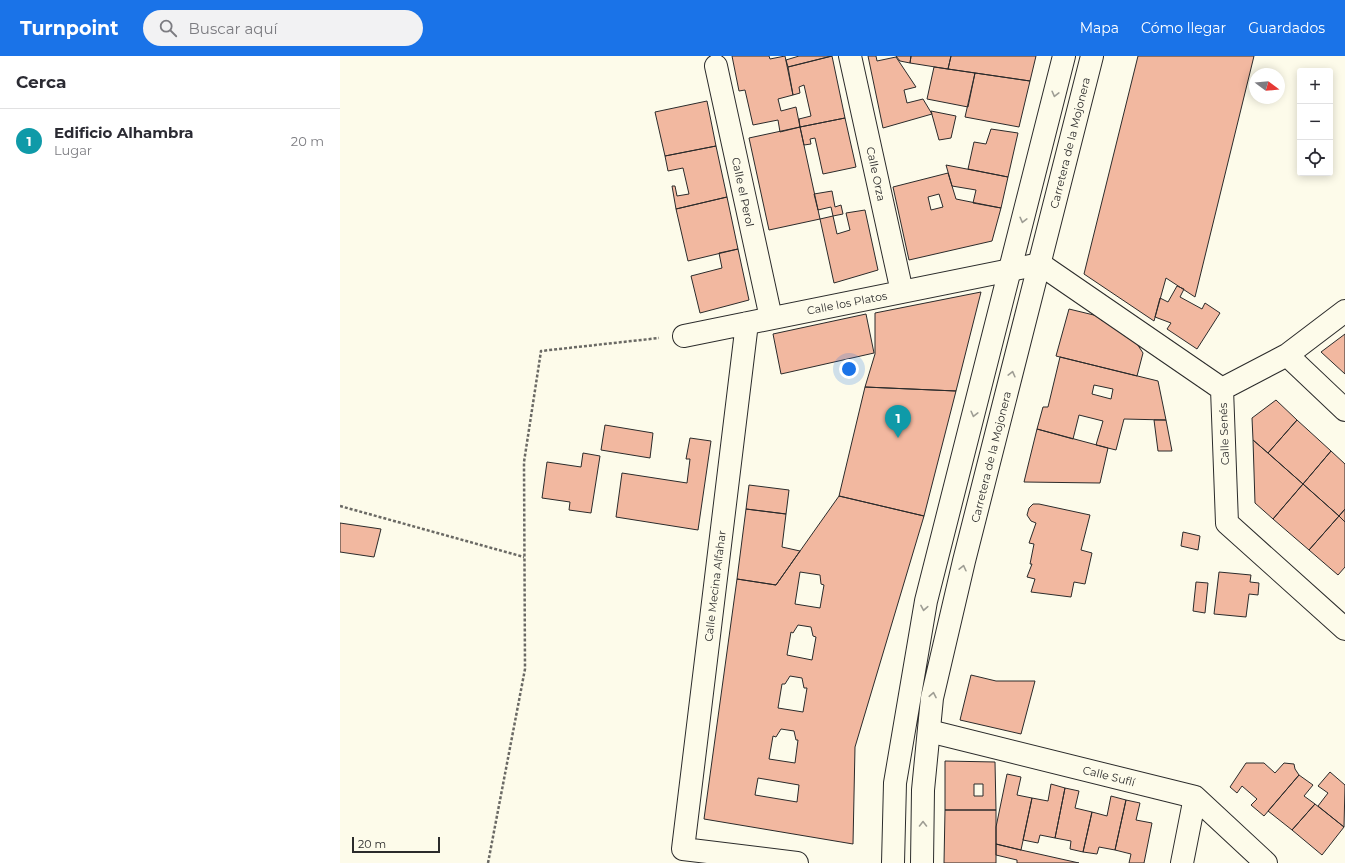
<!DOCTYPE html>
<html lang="es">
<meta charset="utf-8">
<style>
:root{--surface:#fff;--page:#f2f2f3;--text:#2b2b33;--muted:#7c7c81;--line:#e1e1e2;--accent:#1a73e8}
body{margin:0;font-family:Montserrat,sans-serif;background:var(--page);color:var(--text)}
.controls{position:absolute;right:12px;top:12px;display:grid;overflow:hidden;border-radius:4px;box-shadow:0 2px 10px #0003}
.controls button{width:36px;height:36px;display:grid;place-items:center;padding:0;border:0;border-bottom:1px solid var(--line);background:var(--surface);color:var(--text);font:20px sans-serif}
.compass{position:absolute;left:909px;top:12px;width:36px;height:36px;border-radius:50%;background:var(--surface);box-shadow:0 2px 10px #0003;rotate:106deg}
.scale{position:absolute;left:12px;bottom:10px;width:88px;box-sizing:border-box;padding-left:4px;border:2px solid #2b2b2b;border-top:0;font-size:11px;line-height:14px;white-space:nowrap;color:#2b2b2b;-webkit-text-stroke:3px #fdfbea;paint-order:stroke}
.you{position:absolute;left:509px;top:313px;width:14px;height:14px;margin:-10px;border:3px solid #fff;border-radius:50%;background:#1a73e8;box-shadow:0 0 0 6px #1a73e833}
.badge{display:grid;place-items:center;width:26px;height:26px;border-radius:50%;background:var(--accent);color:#fff;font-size:13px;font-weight:700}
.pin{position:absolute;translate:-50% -33px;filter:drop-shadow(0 1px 2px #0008)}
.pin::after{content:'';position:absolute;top:21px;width:14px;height:12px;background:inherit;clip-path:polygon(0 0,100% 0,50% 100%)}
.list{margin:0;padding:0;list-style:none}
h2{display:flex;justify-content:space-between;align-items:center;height:52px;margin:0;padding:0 16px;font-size:17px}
h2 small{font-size:13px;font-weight:400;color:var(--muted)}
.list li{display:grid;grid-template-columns:26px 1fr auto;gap:12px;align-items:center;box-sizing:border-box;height:64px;padding:0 16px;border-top:1px solid var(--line)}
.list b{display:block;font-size:15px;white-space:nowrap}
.list p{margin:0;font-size:13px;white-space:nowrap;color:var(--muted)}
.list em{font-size:13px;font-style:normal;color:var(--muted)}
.icon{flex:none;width:22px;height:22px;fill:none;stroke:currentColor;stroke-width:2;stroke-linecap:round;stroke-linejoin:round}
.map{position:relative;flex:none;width:1005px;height:807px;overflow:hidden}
header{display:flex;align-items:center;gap:24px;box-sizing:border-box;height:56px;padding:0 20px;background:var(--accent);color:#fff}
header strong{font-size:19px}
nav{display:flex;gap:22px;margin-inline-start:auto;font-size:14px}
.search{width:280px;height:36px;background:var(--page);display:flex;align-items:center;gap:10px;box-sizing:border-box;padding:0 14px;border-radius:22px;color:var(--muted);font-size:15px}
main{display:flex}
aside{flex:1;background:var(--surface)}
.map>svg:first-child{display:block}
</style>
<header>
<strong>Turnpoint</strong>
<div class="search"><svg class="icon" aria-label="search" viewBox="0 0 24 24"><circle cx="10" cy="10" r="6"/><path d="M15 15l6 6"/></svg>Buscar aquí</div>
<nav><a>Mapa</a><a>Cómo llegar</a><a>Guardados</a></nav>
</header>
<main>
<aside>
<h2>Cerca<small></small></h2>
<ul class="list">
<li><span class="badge" style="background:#0f9aa8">1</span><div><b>Edificio Alhambra</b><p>Lugar</p></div><em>20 m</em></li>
</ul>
</aside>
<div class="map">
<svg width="1005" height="807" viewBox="0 0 1005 807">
<rect width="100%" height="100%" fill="#fdfbea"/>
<path fill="#f2b8a0" stroke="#2b2b2b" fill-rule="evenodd" d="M392,0H429L430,3L445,0L453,39L438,43L441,55L456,51L460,71L440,76L438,64L413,69L405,34L399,35Z
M492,0L505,62L460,71L459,63L471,60L464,29L459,31L460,37L453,39L448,11Z
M492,0L448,11L446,4L459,0Z
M528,0H536L537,5L556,1L576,31L564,34L567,47L583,43L592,58L543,72Z
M556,0H571L570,7L560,5Z
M571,0H611L608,13L570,7Z
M611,0H696L690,25L608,13Z
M798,0H914L855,241L826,222L814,265L744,218Z
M594,11L635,17L628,51L587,43Z
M635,17L690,25L679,71L625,61Z
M367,45L376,90L325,100L315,56Z
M591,55L616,60L611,82L599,84Z
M505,62L516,111L483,118L475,82L470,83L471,88L464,89L460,71Z
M460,71L480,163L429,174L409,82Z
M651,73L678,77L668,121L628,113L634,86L646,88Z
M376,90L387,141L336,153L332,130H335L337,140L349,138L343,112L328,115L325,100Z
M606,109L668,121L661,152L633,147L636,134L612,130Z
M608,117L616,143L661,152L652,185L569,204L553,131ZM599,138L603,151L591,154L588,141Z
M492,135L495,151L501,149L503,158L493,160L491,151L478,154L474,138Z
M387,141L398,193L348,205L336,153Z
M525,154L538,214L494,227L480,163L493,160L497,178L510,174L506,157Z
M398,193L409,244L360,257L351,220L382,212L379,197Z
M837,230L844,233L840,241L862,253L865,247L880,257L857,293L827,273L831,267L815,261L820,242L828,246Z
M641,236L616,335L525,331L535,298V257Z
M729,253L762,261L761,264L788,274L803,297L797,320L716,300Z
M526,258L534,297L441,318L433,278Z
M1005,278V318L981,296Z
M720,301L818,325L826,364L784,363L776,394L756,389L763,365L739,359L733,383L697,373L703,351H708ZM754,329L773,333L771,343L752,338Z
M525,331L616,335L584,460L499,440Z
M936,344L957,364L928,397L913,384L912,362Z
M814,364H826L832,395H818Z
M957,364L991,395L963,428L928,397Z
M265,369L313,377L310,402L261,394Z
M697,373L768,392L760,427L684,426Z
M350,382L371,385L358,474L276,461L282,417L347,427L350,403H346Z
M913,384L963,428L933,463L915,447Z
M991,395L1005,408V453L999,460L963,428Z
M243,397L260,400L251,457L229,454L230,446L202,442L207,406L241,411Z
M963,428L999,460L969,494L933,463Z
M409,429L449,434L446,458L406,453Z
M499,440L584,460L515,691L513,788L364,763L397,523L436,529ZM460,516L480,519L481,528L484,529L480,552L455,548ZM458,569L471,571L473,580L476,581L472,604L447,599L451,576L453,577ZM450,620L462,622L464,632H467L463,656L438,652L442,628H445ZM441,673L454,675L456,684H458L455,707L429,703L433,680L436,681ZM418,722L459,729L457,746L415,739Z
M693,448H699L750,459L741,494L752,497L745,528L734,526L731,541L691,536L695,523L687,521L692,508H690L694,488L689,487L696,467L691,465L687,459L689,452Z
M406,453L446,458L442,491L460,495L436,529L397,523Z
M1005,453V466L999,460Z
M999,460L1005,466V511L998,519L969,494Z
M0,467L41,473L34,501L0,496Z
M843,476L860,480L858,494L841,490Z
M879,516L911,519L910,526L919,527L918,539L909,538L906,561L874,558Z
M856,526L868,527L865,557L853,555Z
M631,619L656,625H695L681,678L620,664Z
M605,705L655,706L656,754H605ZM634,728H643V740H634Z
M906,707H924L935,717L944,707L954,708L955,713L959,719L924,760L911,749L917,743L902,730L897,737L890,731Z
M990,716L1005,729L1004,771L978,750L988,737L978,730Z
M667,718L681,721L677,739L692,742L681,794L656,788V771Z
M959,719L973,729L964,740L975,748L952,774L928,755Z
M711,728L725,732L715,782L700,779L698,787L683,784L692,742L708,745Z
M725,732L739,735L735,752L752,756L743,796L730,793L731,785L715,782Z
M771,740L786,744L775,794L759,791L757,798L743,796L752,756L767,760Z
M786,744L800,747L796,764L812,767L804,807H789L791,798L775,794Z
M975,748L1004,771L982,799L952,774Z
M605,754H656V807H604Z
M656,788L681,794L739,807H677V804L656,799Z"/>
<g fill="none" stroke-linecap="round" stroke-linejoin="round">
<g stroke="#2b2b2b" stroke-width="24">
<path id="minor" d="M510,0L562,236
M376,10L431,262
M407,267L343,793L457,807
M344,280L700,208L882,333
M947,299L1005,354
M882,333L887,467L1005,573
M882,333L947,299L1005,255
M589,675L855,741L926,807
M842,807L855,741"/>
</g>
<g stroke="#2b2b2b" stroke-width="24">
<path id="tertiary" d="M553,807L555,727L586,545L724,0
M582,807L583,734L592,642L624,505L752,0"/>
</g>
<path stroke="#6a6964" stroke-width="2.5" stroke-dasharray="3 2" stroke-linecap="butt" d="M0,450L184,501
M148,807L185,613L184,406L201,295L319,282"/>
<use href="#minor" stroke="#fdfbea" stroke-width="22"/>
<use href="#tertiary" stroke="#fdfbea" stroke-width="22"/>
</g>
<defs><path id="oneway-chevron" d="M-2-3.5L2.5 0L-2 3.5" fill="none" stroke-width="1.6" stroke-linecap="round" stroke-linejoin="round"/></defs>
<g stroke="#9e9d94">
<use href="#oneway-chevron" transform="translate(715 38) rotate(104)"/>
<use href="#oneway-chevron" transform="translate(683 164) rotate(104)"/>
<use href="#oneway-chevron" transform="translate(672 318) rotate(-76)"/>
<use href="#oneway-chevron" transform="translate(634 358) rotate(104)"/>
<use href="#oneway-chevron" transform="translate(623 512) rotate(-77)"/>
<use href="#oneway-chevron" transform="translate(584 552) rotate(100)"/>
<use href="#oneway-chevron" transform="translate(593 639) rotate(-79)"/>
<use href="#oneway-chevron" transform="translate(583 768) rotate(-90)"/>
</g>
<g text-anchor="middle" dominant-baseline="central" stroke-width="3" stroke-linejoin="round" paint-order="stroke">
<g font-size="11" fill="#2b2b2b" stroke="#fdfbea">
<text transform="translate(730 87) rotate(-76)">Carretera de la Mojonera</text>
<text transform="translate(536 118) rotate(78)">Calle Orza</text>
<text transform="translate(403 136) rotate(78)">Calle el Perol</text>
<text transform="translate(507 247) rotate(-11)">Calle los Platos</text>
<text transform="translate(884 378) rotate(-92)">Calle Senés</text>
<text transform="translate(651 401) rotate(-76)">Carretera de la Mojonera</text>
<text transform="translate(375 530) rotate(-83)">Calle Mecina Alfahar</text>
<text transform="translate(769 720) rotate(14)">Calle Suflí</text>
</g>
</g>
</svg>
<div class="controls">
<button>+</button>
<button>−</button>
<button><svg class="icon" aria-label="locate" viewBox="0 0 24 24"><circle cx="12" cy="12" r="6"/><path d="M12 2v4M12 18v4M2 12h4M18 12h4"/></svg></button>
</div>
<svg class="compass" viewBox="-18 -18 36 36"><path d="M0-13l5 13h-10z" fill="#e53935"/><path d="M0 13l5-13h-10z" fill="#7c7c81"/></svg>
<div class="scale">20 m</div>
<div class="you"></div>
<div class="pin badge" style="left:558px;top:382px;background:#0f9aa8">1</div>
</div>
</main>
